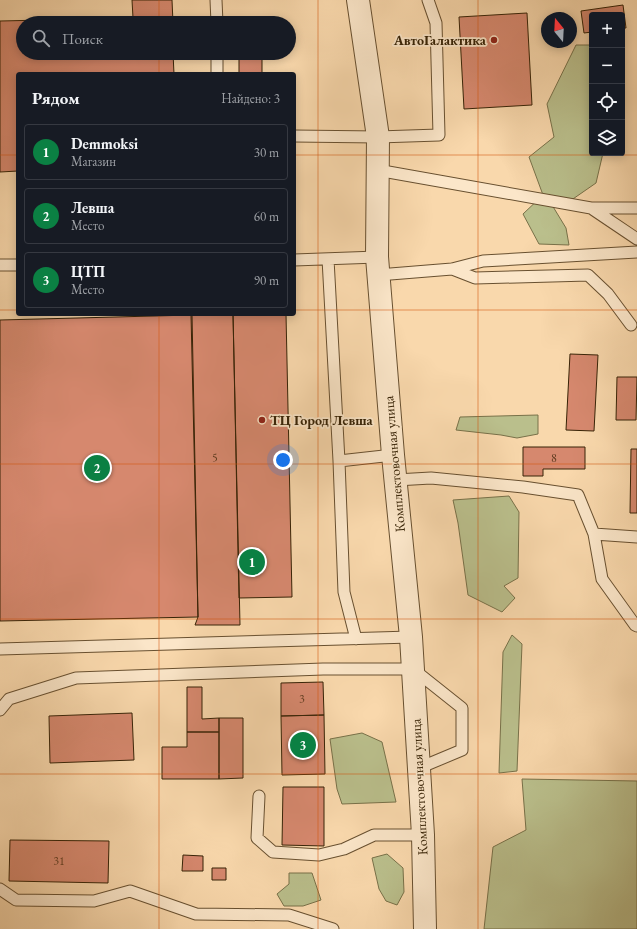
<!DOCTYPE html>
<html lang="ru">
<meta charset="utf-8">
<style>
:root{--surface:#171b24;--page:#242831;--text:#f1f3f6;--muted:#9ea1a6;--line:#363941;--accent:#0b8043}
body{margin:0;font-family:"EB Garamond",serif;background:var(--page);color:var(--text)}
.controls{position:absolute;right:12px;top:12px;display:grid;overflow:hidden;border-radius:4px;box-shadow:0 2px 10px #0003}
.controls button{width:36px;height:36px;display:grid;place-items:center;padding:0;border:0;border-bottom:1px solid var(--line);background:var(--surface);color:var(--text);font:20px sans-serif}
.compass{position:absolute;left:541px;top:12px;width:36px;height:36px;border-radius:50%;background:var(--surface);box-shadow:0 2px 10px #0003;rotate:342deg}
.you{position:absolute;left:283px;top:460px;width:14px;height:14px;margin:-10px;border:3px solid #fff;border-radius:50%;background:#1a73e8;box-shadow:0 0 0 6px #1a73e833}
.badge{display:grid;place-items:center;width:26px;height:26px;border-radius:50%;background:var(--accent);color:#fff;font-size:13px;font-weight:700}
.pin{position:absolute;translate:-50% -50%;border:2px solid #fff;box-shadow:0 1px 4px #0006}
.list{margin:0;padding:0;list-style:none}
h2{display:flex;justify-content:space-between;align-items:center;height:52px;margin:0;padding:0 16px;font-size:17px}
h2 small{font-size:13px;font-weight:400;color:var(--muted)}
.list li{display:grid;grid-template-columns:26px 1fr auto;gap:12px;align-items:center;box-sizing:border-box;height:56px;margin:0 8px 8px;padding:0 8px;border:1px solid var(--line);border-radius:4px}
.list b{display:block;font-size:15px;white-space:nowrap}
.list p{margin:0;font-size:13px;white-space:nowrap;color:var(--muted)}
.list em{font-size:13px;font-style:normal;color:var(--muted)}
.icon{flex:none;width:22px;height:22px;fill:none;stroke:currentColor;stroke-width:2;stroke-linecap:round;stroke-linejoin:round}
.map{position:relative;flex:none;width:637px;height:929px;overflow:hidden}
.search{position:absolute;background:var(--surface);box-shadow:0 2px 10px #0003;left:16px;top:16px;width:280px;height:44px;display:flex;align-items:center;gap:10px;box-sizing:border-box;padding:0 14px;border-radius:22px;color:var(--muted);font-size:15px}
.panel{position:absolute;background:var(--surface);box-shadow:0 2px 10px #0003;left:16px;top:72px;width:280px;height:244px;border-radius:4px}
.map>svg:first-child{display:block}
</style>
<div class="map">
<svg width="637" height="929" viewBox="0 0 637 929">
<rect width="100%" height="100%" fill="#f9d8ac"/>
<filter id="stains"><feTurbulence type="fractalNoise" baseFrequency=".005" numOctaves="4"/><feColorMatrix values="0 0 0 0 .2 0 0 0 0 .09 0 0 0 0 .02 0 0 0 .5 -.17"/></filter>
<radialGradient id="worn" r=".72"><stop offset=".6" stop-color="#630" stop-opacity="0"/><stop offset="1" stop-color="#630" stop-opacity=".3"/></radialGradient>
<path fill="#babf8c" stroke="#787149" d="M576,45H592V153H603L596,183L570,201L552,205L566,228L569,245L539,244L523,214L543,195L529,157L554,137L547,104Z
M538,415V434L517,438L501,435L456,430L460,417Z
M509,496L519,512L518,578L504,586L515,598L502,612L468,595L458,523L453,500Z
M512,635L522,644L517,771L499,773L503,652Z
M362,733L382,742L396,802L342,804L337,789L330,739Z
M522,779L637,781V929H484L493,847L526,830Z
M387,854L403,868L404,892L397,905L386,901L379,889L372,858Z
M289,873H312L321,900L303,906H284L277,894L289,884Z"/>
<path fill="#d6886e" stroke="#372306" d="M132,0H172L173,23H23V53H173L174,74H18V171L0,172V21L133,18Z
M623,5L626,28H622V15H592V32L584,33L581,11Z
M527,13L532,105L464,109L459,17Z
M239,53H262V74H239Z
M191,314H233L240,625H195L198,617Z
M233,314H286L292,597L239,598Z
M192,315L198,617L0,621V320Z
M570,354L598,355L594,431L566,430Z
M617,377H637L636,420H616Z
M523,447H585V469H543V476H523Z
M631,449H637V513H630Z
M323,682L324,715L281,716V683Z
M187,687H202V719L219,718V732H187Z
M132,713L134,760L50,763L49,716Z
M324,715L325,774L282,775L281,716Z
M219,718H243V778L219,779Z
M187,732H219V779H162V747H187Z
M283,787H324V846L282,845Z
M10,840L109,841L108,883L9,881Z
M183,855L203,856V871H182Z
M212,868H226V880H212Z"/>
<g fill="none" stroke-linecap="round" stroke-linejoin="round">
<g stroke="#685030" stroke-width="13">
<path id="service" d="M216,0L217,23
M217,53V74
M294,136L378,137L439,135L436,23L428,0
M377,170L591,208H637
M591,208L637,239
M328,259L339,461L344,592L356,639
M294,260L377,257
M0,265H18
M452,269L475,278L588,275L608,294L631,325
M378,275L452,269L483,261L637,252
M339,461L393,455
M396,480L431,478L523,487L578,495L594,534L602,579L635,625L637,626
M594,534L637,537
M0,649L411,637
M0,710L9,699L76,678L323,669H413L462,708V750L419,768
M259,796L257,838L273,852L319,855L344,849L374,835H423
M0,889L16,900L94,901L130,891L196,914L289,915L333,929"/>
</g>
<g stroke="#685030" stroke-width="24">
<path id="tertiary" d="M358,0L378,137L377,257L393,455L411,637L423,835L425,929"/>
</g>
<use href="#service" stroke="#fbe6c9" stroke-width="11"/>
<use href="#tertiary" stroke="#fbe6c9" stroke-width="22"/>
</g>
<path fill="none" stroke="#d6540b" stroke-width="1" stroke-opacity="0.55" d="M159,0V23M318,0V929M478,0V929M159,53V74M0,155H18M294,155H637M0,310H18M294,310H637M159,314V929M0,464H637M0,619H637M0,774H637"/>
<g fill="#8f2418" stroke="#fbe6c9" stroke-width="1.5">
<circle cx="494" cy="40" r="4"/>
<circle cx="262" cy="420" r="4"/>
</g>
<g text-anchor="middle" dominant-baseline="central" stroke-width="3.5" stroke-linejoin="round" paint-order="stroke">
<g font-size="12" fill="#5f3c20">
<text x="215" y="457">5</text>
<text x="554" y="458">8</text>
<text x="302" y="699">3</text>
<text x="59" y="861">31</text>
</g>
<g font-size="14" font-weight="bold" fill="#372306" stroke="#fbe6c9" text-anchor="end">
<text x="486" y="40">АвтоГалактика</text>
<text x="270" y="420" text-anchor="start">ТЦ Город Левша</text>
</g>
<g font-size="14" fill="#372306" stroke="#fbe6c9">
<text transform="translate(394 464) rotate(-95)">Комплектовочная улица</text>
<text transform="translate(419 787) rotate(-93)">Комплектовочная улица</text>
</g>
</g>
<rect width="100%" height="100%" filter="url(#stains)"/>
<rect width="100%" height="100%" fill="url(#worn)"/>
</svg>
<div class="controls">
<button>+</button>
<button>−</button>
<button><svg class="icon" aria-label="locate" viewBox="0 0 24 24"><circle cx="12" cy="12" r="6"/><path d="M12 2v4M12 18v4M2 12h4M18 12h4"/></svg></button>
<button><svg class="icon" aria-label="layers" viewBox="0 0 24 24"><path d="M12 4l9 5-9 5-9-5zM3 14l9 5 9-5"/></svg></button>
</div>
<svg class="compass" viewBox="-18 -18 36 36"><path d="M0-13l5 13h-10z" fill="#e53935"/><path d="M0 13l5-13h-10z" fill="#9ea1a6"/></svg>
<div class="you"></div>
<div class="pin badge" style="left:252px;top:562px">1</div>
<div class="pin badge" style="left:97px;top:468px">2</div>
<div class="pin badge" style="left:303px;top:745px">3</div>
<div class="search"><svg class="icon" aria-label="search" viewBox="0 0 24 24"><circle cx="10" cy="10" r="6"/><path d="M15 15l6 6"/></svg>Поиск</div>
<section class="panel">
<h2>Рядом<small>Найдено: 3</small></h2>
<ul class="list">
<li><span class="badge">1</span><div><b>Demmoksi</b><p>Магазин</p></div><em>30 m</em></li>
<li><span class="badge">2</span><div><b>Левша</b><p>Место</p></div><em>60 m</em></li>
<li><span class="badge">3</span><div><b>ЦТП</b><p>Место</p></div><em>90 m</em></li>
</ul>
</section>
</div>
